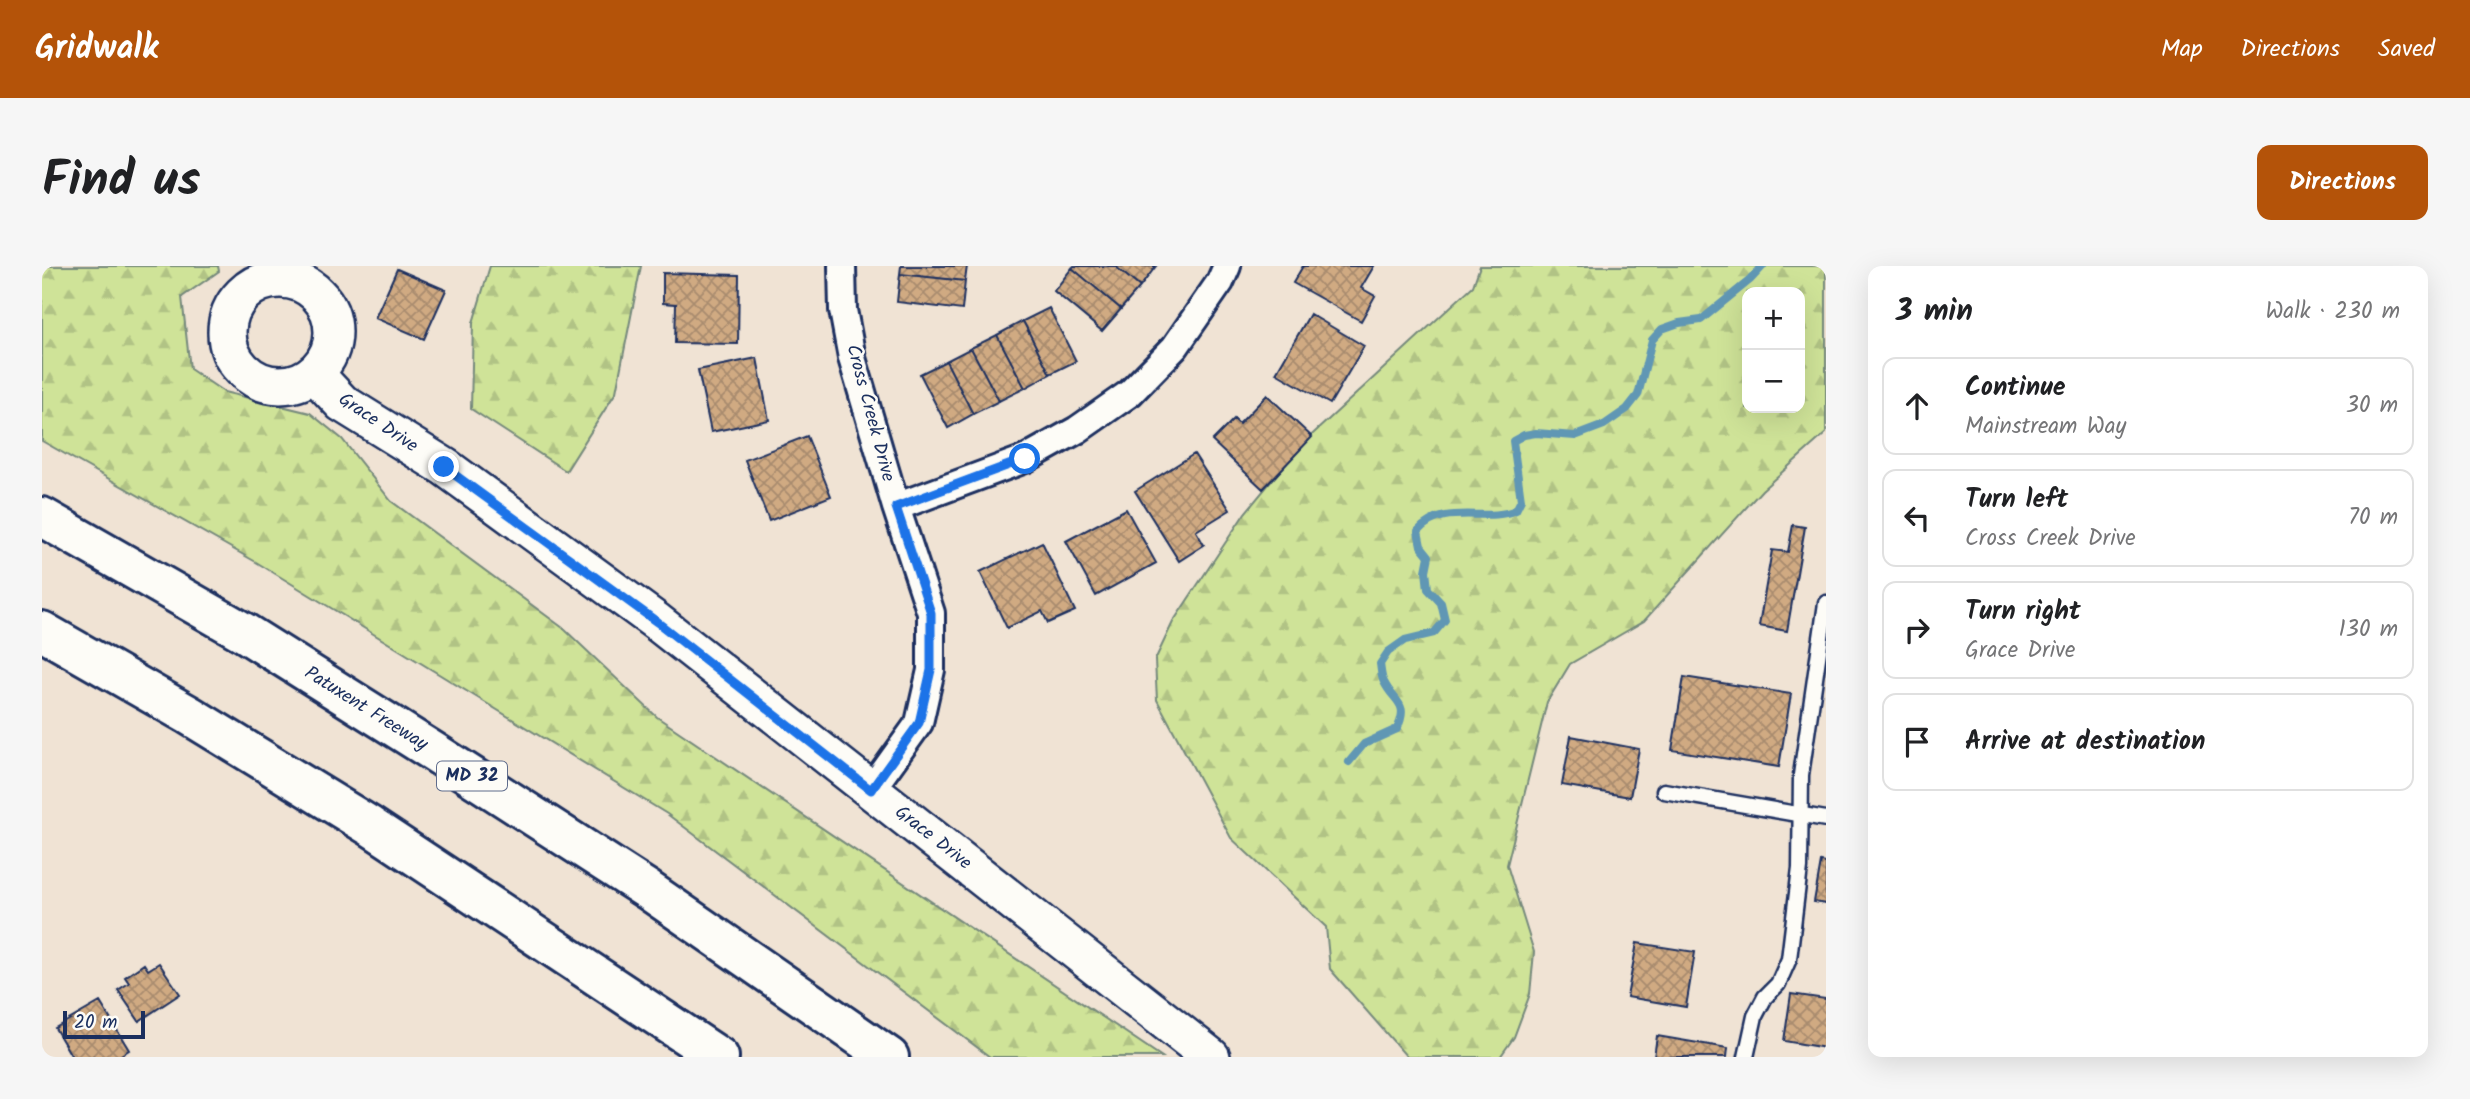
<!DOCTYPE html>
<meta charset="utf-8">
<style>
:root{--surface:#fff;--page:#f6f6f6;--text:#202124;--muted:#757577;--line:#e0e0e0;--accent:#b45309}
body{margin:0;font-family:Kalam,sans-serif;background:var(--page);color:var(--text)}
.controls{position:absolute;right:21px;top:21px;display:grid;overflow:hidden;border-radius:14px;box-shadow:0 7px 28px #0002}
.controls button{width:63px;height:63px;display:grid;place-items:center;padding:0;border:0;border-bottom:2px solid var(--line);background:var(--surface);color:var(--text);font:35px sans-serif}
.scale{position:absolute;left:21px;bottom:18px;width:82px;box-sizing:border-box;padding-left:7px;border:4px solid #1b2f5e;border-top:0;font-size:19px;line-height:24px;white-space:nowrap;color:#1b2f5e;-webkit-text-stroke:5px #fdfcf7;paint-order:stroke}
.stop{position:absolute;width:21px;height:21px;margin:-16px;border:5px solid #1a73e8;border-radius:50%;background:#fff}
.stop.end{background:#1a73e8;border-color:#fff;box-shadow:0 2px 7px #0008}
.list{margin:0;padding:0;list-style:none}
h2{display:flex;justify-content:space-between;align-items:center;height:91px;margin:0;padding:0 28px;font-size:30px}
h2 small{font-size:23px;font-weight:400;color:var(--muted)}
.list li{display:grid;grid-template-columns:46px 1fr auto;gap:21px;align-items:center;box-sizing:border-box;height:98px;margin:0 14px 14px;padding:0 14px;border:2px solid var(--line);border-radius:14px}
.list b{display:block;font-size:26px;white-space:nowrap}
.list p{margin:0;font-size:23px;white-space:nowrap;color:var(--muted)}
.list em{font-size:23px;font-style:normal;color:var(--muted)}
.icon{flex:none;width:38px;height:38px;fill:none;stroke:currentColor;stroke-width:2;stroke-linecap:round;stroke-linejoin:round}
.map{position:relative;flex:none;width:1784px;height:791px;overflow:hidden;border-radius:14px}
header{display:flex;align-items:center;gap:42px;box-sizing:border-box;height:98px;padding:0 35px;background:var(--accent);color:#fff}
header strong{font-size:33px}
nav{display:flex;gap:38px;margin-inline-start:auto;font-size:24px}
.intro{display:flex;align-items:center;justify-content:space-between;box-sizing:border-box;height:168px;padding:0 42px}
h1{margin:0;font-size:49px}
.button{padding:18px 32px;border-radius:14px;background:var(--accent);color:#fff;font-size:24px;font-weight:700}
main{display:flex;gap:42px;padding:0 42px}
aside{flex:1;background:var(--surface);border-radius:14px;box-shadow:0 7px 28px #0002}
.map>svg:first-child{display:block}
</style>
<header>
<strong>Gridwalk</strong>
<nav><a>Map</a><a>Directions</a><a>Saved</a></nav>
</header>
<div class="intro"><h1>Find us</h1><a class="button">Directions</a></div>
<main>
<div class="map">
<svg width="1784" height="791" viewBox="0 0 1784 791">
<defs>
<pattern id="forest-firs" width="22" height="20" patternUnits="userSpaceOnUse" patternTransform="scale(1.75)"><rect width="22" height="20" fill="#cfe398"/><path d="M5 1l3.5 6h-7zM16 11l3.5 6h-7z" fill="#b1c385"/></pattern>
<pattern id="building-cross-hatch" width="8" height="8" patternUnits="userSpaceOnUse" patternTransform="scale(1.75)"><rect width="8" height="8" fill="#d0aa82"/><path d="M0 0l8 8M0 8l8-8" fill="none" stroke="#a88b6e"/></pattern>
</defs>
<rect width="100%" height="100%" fill="#f0e3d4"/>
<filter id="ink" filterUnits="userSpaceOnUse"><feTurbulence type="fractalNoise" baseFrequency=".0143" numOctaves="2"/><feDisplacementMap in="SourceGraphic" scale="14" xChannelSelector="R" yChannelSelector="G"/><feConvolveMatrix kernelMatrix="1 2 1 2 8 2 1 2 1" color-interpolation-filters="sRGB"/></filter>
<g filter="url(#ink)">
<path fill="url(#forest-firs)" stroke="#75897b" stroke-width="2" fill-rule="evenodd" d="M0,0H176L177,5L140,31L148,103L182,126L268,147L300,173L349,235L521,362L615,451L1120,791H948L625,548L214,296L0,175Z
M448,0H599L574,126L524,205L429,143L431,57Z
M1438,0H1784V167L1720,224L1602,355L1528,398L1505,436L1465,599L1492,686L1488,728L1472,771L1458,791H1365L1288,703L1284,661L1189,572L1115,434L1113,394L1131,356L1203,247L1260,178L1431,20ZM1705,26H1758V142H1705Z"/>
<g fill="none" stroke-linecap="round" stroke-linejoin="round">
<path stroke="#6197b4" stroke-width="8" d="M1307,496L1322,478L1355,463C1368,436 1352,437 1342,416C1339,411 1339,403 1338,398L1346,386L1363,374L1392,367L1403,354L1399,337L1386,323L1384,305L1387,290L1379,280L1376,265C1402,236 1443,257 1474,244L1479,234L1471,175L1482,169L1494,167L1533,170L1562,159L1585,143L1596,129L1610,74L1620,63L1637,57L1659,54L1708,14L1721,0"/>
</g>
<path fill="url(#building-cross-hatch)" stroke="#1b2f5e" stroke-width="2" d="M859,0H925L923,15L858,8Z
M1032,0H1073L1098,21L1079,43L1030,2Z
M1073,0H1114L1098,21Z
M1261,0H1332L1319,22L1333,30L1319,55L1251,17Z
M1030,2L1079,43L1060,65L1012,25Z
M355,3L404,24L382,73L333,52Z
M621,7L697,9L696,78L633,77L634,38L621,37Z
M858,8L923,15L920,44L855,36Z
M1007,42L1034,95L1008,108L981,55Z
M1268,48L1322,80L1288,138L1234,107Z
M981,55L1008,108L983,122L955,69Z
M955,69L983,122L957,135L929,82Z
M929,82L957,135L931,148L904,95Z
M715,92L727,154L669,166L656,104Z
M904,95L931,148L906,162L878,108Z
M1225,129L1270,171L1221,223L1170,175L1192,153L1197,158Z
M765,170L789,230L727,255L703,194Z
M1152,188L1188,244L1154,265L1162,279L1137,295L1093,225Z
M1084,243L1114,297L1054,330L1024,275Z
M1751,259L1763,261L1745,365L1717,360L1730,284L1746,286Z
M1000,276L1033,345L1006,357L1000,345L965,362L938,306Z
M1642,411L1749,428L1737,501L1630,484Z
M1529,470L1597,483L1588,531L1520,519Z
M1779,596L1784,597V638L1772,636Z
M1595,677L1653,686L1644,741L1585,731Z
M117,697L138,728L97,755L76,724L87,717L83,711L102,698L106,704Z
M1749,728L1784,733V782L1742,775Z
M58,736L87,784L76,791H30L13,762Z
M1615,770L1686,782L1685,791H1612Z"/>
<g fill="none" stroke-linecap="round" stroke-linejoin="round">
<g stroke="#1b2f5e" stroke-width="19">
<path id="lane" d="M1622,525L1784,553
M1704,791L1713,750L1723,731L1736,718L1747,693L1758,602L1759,509L1784,337"/>
</g>
<g stroke="#1b2f5e" stroke-width="32">
<path id="street" d="M800,0L801,44L810,92L854,241L889,347V404L877,457L829,524
M854,241L983,193L1035,164L1088,127L1133,81L1178,16L1185,0"/>
</g>
<g stroke="#1b2f5e" stroke-width="42">
<path id="secondary" d="M185 66a53 53 0 1 1 106 0a53 53 0 1 1-106 0Z
M272,107L300,137L403,201L615,356L1169,791"/>
</g>
<g stroke="#1b2f5e" stroke-width="44">
<path id="highway" d="M0,251L203,367L392,486L606,624L847,791
M0,365L147,449L328,560L677,791"/>
</g>
<use href="#lane" stroke="#fdfcf7" stroke-width="14"/>
<use href="#street" stroke="#fdfcf7" stroke-width="26"/>
<use href="#secondary" stroke="#fdfcf7" stroke-width="37"/>
<use href="#highway" stroke="#fdfcf7" stroke-width="38"/>
</g>
</g>
<g fill="none" stroke-linecap="round" stroke-linejoin="round" filter="url(#ink)">
<path stroke="#1a73e8" stroke-width="9" d="M402,201L615,356L829,524L877,457L889,404V347L854,241L983,193"/>
</g>
<g text-anchor="middle" dominant-baseline="central" stroke-width="5" stroke-linejoin="round" paint-order="stroke">
<rect fill="#fdfcf7" stroke="#5f6c8c" stroke-width="2" x="395" y="495.5" width="70" height="29" rx="5"/>
<g font-size="18" font-weight="bold" fill="#1b2f5e">
<text x="430" y="510">MD 32</text>
</g>
<g font-size="19" fill="#1b2f5e" stroke="#fdfcf7">
<text transform="translate(828 147) rotate(75)">Cross Creek Drive</text>
<text transform="translate(336 157) rotate(34)">Grace Drive</text>
<text transform="translate(324 443) rotate(32)">Patuxent Freeway</text>
<text transform="translate(891 572) rotate(38)">Grace Drive</text>
</g>
</g>
</svg>
<div class="controls">
<button>+</button>
<button>−</button>
</div>
<div class="scale">20 m</div>
<div class="stop" style="left:983px;top:193px"></div>
<div class="stop end" style="left:402px;top:201px"></div>
</div>
<aside>
<h2>3 min<small>Walk · 230 m</small></h2>
<ul class="list">
<li><svg class="icon" aria-label="ahead" viewBox="0 0 24 24"><path d="M12 20V5M6 11l6-6 6 6"/></svg><div><b>Continue</b><p>Mainstream Way</p></div><em>30 m</em></li>
<li><svg class="icon" aria-label="left" viewBox="0 0 24 24"><path d="M17 20v-9H6M10 6l-5 5 5 5"/></svg><div><b>Turn left</b><p>Cross Creek Drive</p></div><em>70 m</em></li>
<li><svg class="icon" aria-label="right" viewBox="0 0 24 24"><path d="M7 20v-9h11M14 6l5 5-5 5"/></svg><div><b>Turn right</b><p>Grace Drive</p></div><em>130 m</em></li>
<li><svg class="icon" aria-label="arrive" viewBox="0 0 24 24"><path d="M6 21V4h12l-3 4 3 4H6"/></svg><div><b>Arrive at destination</b></div></li>
</ul>
</aside>
</main>
